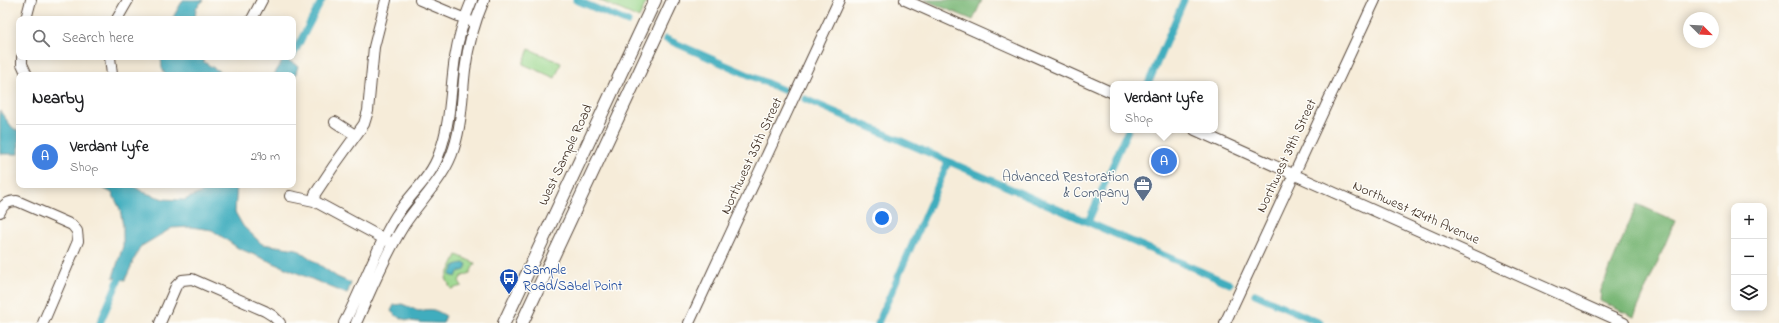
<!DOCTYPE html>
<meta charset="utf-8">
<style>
:root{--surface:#fff;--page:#f2f2f2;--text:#202124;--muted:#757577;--line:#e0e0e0;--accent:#c8321e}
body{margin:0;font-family:"Indie Flower",sans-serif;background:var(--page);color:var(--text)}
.controls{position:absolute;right:12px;bottom:12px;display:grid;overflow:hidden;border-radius:8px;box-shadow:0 2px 10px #0003}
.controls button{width:36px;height:36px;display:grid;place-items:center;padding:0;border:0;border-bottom:1px solid var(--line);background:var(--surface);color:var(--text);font:20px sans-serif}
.compass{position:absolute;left:1683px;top:12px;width:36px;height:36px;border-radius:50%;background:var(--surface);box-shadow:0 2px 10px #0003;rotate:114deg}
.you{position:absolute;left:882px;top:218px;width:14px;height:14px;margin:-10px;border:3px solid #fff;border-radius:50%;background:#1a73e8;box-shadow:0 0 0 6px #1a73e833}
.badge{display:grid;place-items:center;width:26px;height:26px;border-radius:50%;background:var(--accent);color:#fff;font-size:13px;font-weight:700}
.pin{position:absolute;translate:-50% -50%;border:2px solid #fff;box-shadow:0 1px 4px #0006}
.popup{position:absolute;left:1110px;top:81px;width:108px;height:52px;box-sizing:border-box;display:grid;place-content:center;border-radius:8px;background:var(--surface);filter:drop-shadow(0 1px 3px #0005);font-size:13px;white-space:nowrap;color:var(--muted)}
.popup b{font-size:15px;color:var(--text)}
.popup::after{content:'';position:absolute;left:50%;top:100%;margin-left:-8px;border:8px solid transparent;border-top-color:var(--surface)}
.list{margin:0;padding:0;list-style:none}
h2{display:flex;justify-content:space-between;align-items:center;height:52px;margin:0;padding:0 16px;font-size:17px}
h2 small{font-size:13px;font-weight:400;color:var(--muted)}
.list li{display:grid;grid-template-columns:26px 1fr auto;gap:12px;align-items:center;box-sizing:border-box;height:64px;padding:0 16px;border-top:1px solid var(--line)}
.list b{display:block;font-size:15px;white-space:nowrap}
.list p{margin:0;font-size:13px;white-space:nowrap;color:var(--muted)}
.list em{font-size:13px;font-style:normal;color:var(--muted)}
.icon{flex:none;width:22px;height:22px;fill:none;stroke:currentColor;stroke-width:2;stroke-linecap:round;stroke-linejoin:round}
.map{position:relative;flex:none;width:1779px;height:323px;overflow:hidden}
.search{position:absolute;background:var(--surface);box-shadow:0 2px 10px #0003;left:16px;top:16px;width:280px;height:44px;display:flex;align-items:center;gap:10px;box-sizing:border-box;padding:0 14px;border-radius:8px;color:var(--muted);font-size:15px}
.panel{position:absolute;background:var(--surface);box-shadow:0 2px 10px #0003;left:16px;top:72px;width:280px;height:116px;border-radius:8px}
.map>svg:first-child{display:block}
</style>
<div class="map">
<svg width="1779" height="323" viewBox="0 0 1779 323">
<rect width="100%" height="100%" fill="#fdfcf7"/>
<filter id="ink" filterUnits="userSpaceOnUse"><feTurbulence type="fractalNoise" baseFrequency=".025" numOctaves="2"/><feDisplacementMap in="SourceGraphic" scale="8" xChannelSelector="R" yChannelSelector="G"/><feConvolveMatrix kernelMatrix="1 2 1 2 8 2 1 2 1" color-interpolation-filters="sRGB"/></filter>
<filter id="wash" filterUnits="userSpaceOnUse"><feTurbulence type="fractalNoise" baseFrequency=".012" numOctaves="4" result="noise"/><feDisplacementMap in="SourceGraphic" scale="16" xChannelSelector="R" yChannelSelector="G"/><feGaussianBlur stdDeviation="0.9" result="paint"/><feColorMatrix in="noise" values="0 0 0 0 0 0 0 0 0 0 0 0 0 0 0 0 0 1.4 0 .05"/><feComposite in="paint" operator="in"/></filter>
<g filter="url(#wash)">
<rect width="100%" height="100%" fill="#f6ecd9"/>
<path fill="#99d68b" stroke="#6a8054" d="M599,0H647L639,18Z
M529,49L561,63L555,78L523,64Z
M457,255L475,263L470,273L461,277L459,281L462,286L451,289L446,278Z"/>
<path fill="#7ab777" stroke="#5a704a" d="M925,0H982L973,20Z
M1637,204L1675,221L1634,317L1600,301L1601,290Z"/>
<path fill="#40adbe" stroke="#3e6c6e" d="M183,0H204L196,8L195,19H172Z
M161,57H202L204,62L225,75H165L162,68Z
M284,58L298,66L293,84V75H274Z
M0,111L12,127L19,132V154H0Z
M97,185H132L143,192L164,199L184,200L207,190L211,185H237L235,212L243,226L262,244L297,249L337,277L351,283L347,294L238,248L212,230L191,227L172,228L140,247L125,280L113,277L123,246V226L120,209L112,193Z
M463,263L467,264L465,270L458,272L456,277L450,275L455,265Z
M402,304L419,311C432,308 434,309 446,316L443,323C428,323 399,323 391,311L394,305Z"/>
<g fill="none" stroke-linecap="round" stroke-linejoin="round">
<path stroke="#40adbe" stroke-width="7" d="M576,0L628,22
M666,39L783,90
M293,55L322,0
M1148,84L1184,0
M805,99L1230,284
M1088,222L1128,130
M1255,294L1320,323
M100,323L119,279
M878,323L948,162"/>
</g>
</g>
<g filter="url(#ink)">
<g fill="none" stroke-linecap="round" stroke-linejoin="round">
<g stroke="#57473a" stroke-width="12">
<path id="minor" d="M420,0L470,21
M905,0L1113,93
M26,19L31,0
M117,19L128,0
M252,19L262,0
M22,57V64L27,75
M110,57L112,75
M335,122L355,135
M1195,130L1624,323
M290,196L314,201L388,241
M314,201L315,194L333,167L364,124L368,111L374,47L386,0
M0,212C3,204 8,201 17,201L72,225L77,231L78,241L43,323
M160,323L176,286L182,280L192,279L265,311L273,316L280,323
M344,323C363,288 375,250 396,216C409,195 431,178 439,154C451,123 450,91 455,58C458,38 464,19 472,0
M356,323C371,290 385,255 404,225C421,199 445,178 454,148C462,123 462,96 465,70C468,45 474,23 484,0
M689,323L839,0
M1225,323L1375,0"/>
</g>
<g stroke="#57473a" stroke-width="14">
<path id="major" d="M504,323L655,0
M522,323L673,0"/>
</g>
<use href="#minor" stroke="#fff" stroke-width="10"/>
<use href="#major" stroke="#fff" stroke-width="12"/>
</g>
</g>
<defs>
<g id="office-pin" transform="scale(1)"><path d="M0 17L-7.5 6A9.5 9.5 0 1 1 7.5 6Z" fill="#5c6f8a" stroke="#fdfcf7"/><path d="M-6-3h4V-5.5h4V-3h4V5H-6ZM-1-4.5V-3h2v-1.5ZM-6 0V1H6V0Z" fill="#fff"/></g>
<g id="bus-pin" transform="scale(1)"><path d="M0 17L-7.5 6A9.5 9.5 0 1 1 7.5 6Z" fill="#1a4fb4" stroke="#fdfcf7"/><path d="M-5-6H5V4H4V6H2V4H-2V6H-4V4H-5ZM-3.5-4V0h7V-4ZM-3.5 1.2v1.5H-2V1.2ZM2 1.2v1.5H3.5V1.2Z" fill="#fff"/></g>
</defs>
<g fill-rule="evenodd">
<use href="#office-pin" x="1143" y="185"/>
<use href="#bus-pin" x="509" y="278"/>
</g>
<g text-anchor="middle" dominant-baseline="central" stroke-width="3" stroke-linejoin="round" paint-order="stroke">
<g font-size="14" fill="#3b2a1e" stroke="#fdfcf7">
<text transform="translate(566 155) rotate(-65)">West Sample Road</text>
<text transform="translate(752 156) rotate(-65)">Northwest 35th Street</text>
<text transform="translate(1287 156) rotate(-65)">Northwest 39th Street</text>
<text transform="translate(1416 213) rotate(24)">Northwest 124th Avenue</text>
</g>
<g font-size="14" fill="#4e5e75" stroke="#fdfcf7" text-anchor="end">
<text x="1129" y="177">Advanced Restoration<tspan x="1129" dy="16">&amp; Company</tspan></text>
</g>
<g font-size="14" fill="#164399" stroke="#fdfcf7" text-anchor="start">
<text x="523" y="270">Sample<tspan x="523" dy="16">Road/Sabel Point</tspan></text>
</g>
</g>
</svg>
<div class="controls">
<button>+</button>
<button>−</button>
<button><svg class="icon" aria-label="layers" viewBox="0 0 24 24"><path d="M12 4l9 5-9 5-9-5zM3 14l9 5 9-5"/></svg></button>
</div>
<svg class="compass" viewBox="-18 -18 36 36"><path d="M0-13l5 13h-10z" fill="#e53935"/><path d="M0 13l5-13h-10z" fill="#757577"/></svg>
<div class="you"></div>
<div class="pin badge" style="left:1164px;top:161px;background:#3f7fe0">A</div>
<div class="popup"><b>Verdant Lyfe</b>Shop</div>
<div class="search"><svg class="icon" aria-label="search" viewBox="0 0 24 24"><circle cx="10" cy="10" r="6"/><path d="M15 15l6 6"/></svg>Search here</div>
<section class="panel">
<h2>Nearby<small></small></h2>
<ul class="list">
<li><span class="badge" style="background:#3f7fe0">A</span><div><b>Verdant Lyfe</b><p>Shop</p></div><em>290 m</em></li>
</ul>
</section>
</div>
